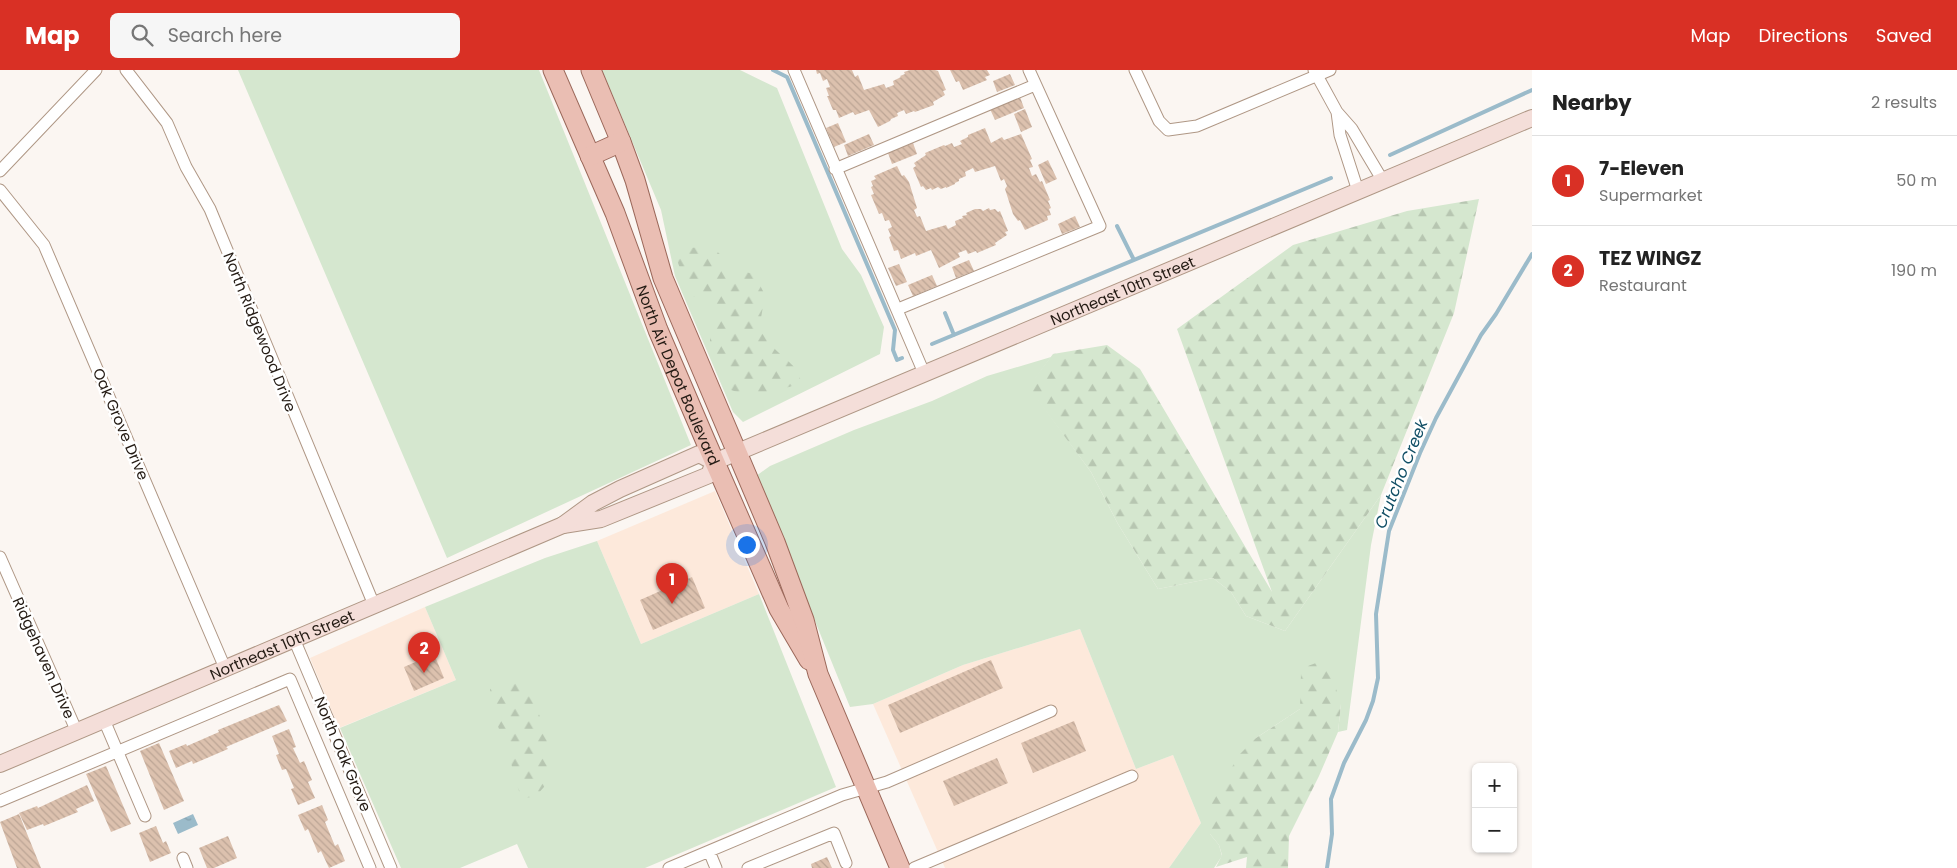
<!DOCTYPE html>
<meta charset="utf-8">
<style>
:root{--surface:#fff;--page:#f6f6f6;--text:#222;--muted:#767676;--line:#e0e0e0;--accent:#d93025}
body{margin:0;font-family:Poppins,sans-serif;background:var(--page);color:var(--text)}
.controls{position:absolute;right:15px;bottom:15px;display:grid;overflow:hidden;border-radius:8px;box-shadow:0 1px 4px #0004}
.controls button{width:45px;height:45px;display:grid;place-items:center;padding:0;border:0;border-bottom:1px solid var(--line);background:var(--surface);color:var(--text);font:25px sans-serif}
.you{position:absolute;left:746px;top:474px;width:18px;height:18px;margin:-12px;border:4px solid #fff;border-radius:50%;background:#1a73e8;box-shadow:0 0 0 8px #1a73e833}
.badge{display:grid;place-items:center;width:32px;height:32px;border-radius:50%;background:var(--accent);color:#fff;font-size:16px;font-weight:700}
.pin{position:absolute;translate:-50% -41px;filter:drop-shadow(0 1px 2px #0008)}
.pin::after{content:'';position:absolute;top:26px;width:18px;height:15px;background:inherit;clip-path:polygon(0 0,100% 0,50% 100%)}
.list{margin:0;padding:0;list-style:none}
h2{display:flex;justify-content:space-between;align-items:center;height:65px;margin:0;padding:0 20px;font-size:21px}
h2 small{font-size:16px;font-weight:400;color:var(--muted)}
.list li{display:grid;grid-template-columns:32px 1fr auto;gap:15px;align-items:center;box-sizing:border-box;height:90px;padding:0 20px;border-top:1px solid var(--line)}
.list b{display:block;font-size:19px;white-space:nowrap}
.list p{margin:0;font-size:16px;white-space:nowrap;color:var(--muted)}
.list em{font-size:16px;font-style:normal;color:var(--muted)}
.icon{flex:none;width:28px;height:28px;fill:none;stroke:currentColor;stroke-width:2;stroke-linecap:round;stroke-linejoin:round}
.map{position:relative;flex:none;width:1532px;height:798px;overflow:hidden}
header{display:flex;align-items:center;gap:30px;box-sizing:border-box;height:70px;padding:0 25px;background:var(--accent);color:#fff}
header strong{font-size:24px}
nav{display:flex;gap:28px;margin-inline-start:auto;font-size:18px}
.search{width:350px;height:45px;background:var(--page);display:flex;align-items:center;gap:12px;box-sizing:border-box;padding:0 18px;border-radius:8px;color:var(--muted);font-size:19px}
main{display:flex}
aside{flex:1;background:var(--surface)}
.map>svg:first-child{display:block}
</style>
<header>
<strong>Map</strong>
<div class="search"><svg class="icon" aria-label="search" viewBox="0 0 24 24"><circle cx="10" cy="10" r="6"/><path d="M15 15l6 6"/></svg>Search here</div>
<nav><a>Map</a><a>Directions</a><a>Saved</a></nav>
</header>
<main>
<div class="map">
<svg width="1532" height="798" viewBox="0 0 1532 798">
<defs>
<pattern id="forest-firs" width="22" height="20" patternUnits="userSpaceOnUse" patternTransform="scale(1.25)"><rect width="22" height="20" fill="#d5e7cf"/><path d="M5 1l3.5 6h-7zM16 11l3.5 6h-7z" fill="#b7c6b1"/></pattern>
<pattern id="water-ripples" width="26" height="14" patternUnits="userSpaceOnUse" patternTransform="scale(1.25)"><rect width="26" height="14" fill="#9bbbca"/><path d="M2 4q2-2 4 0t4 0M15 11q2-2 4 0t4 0" fill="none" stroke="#85a0ad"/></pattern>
<pattern id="building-back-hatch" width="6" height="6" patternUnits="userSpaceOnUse" patternTransform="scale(1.25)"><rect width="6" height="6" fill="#dcc1ae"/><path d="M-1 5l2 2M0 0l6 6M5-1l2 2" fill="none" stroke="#bca595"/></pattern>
</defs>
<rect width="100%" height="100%" fill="#fbf6f2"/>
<path fill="#fde9db" d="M715,421L759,524L641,574L597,471Z
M425,537L456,610L339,658L310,588Z
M1080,559L1136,699L1173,685L1201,753L1169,798H945L873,634L963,595Z"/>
<path fill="#d5e7cf" d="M238,0H539L691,375L447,488Z
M602,0H740L777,18L842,179L861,205L884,257L880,284L743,352L733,342L675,206L661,140Z
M1051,287L1029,317L1091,402L1118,454L1158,519L1213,508L1231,522L1246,546L1285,561L1381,425L1371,475L1347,660L1338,662L1341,634L1300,639L1256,668L1210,764L1219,775L1222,786L1214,798H1169L1201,753L1173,685L1136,699L1080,559L963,595L873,634L850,637L756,406L770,396L854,360L932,331L987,306Z
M597,471L641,574L759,524L836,717L645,798H528L517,774L460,798H401L340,658L456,610L425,537L545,488Z"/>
<path fill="url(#forest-firs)" d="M1479,129L1454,243L1381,425L1285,561L1246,546L1231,522L1213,508L1158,519L1118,454L1091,402L1028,317L1053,284L1107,275L1140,299L1272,522L1177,259L1293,175L1407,141Z
M706,177L719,183L728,198L754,204L765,225L759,259C764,265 769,272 774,278C785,290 799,296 801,313C778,321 754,329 731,320L727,299L710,279V257L718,246L714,233L703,231L689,224L677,190L687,178Z
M1316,593L1323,596L1333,609L1341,634L1338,662L1319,706L1289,766L1288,798H1246L1247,787L1216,797L1222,785L1219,775L1210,764L1207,753L1209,737L1239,685L1256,668L1300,639L1301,603L1305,597Z
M518,610C538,635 559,679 547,712C545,717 539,722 535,727L521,728L508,683L493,643L490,619L504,612Z"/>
<path fill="url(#water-ripples)" d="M193,744L198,755L178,764L173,753Z"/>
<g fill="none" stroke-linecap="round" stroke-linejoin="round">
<path stroke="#9bbbca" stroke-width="4" d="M773,0L787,7L895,260L893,280L897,290L902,288
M1390,85L1532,20
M1117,156L1134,190
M945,243L954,265
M932,274L1331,108
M1327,798L1332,764L1331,729L1344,693L1366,650L1373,631L1378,608L1376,544L1389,461L1420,383L1436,348L1481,265L1496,244L1532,184"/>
</g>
<path fill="url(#building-back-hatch)" d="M816,0H852L855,7L858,5L864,20L884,14L886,18L894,15L893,11L901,7L900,6L905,4L904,2L910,0H935L938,1L946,20L943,21L945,25L933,32L934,35L915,42L914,41L906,44L904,40L897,43L898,46L891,49L890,51L878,57L869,40L855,45L853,42L839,48L836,40H833L827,26H829L826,18L830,17L827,9L823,11L820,3L817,4Z
M950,0H987L990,5L985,7L987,10L963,20L959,11L956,12Z
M1010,4L1015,15L997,22L993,11Z
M1020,27L1024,38L995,50L990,39Z
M1025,39L1032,57L1021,62L1014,44Z
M838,53L846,72L834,77L826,58Z
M985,58L991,73L1002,67L1004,70L1021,64L1032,89L1030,90L1033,97L1029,98L1032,106L1036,104L1040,112L1042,111L1050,130L1048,131L1051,138L1049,139L1051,145L1047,146L1048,150L1025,160L1020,150L1018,151L1013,144L1005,119L1007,116L1004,109L1001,111L995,96L975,102L973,98L965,102L966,106L959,109V111L955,113V114L946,118V117L941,119L938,117L932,120L931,118L926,120L923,116L921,117L913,98L916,96L914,93L926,85L925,83L944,75L945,76L952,73L954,77L962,74L960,71L968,67V65Z
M869,64L874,75L848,86L844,75Z
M913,73L917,84L892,94L888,83Z
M1048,90L1057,109L1046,114L1038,95Z
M897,96L902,106L904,105L909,112L917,138L914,140L917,147L920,146L926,161L946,155L948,159L956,155L955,151L963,148L962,146L967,145L966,143L975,139H981L983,141L989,138L990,140L995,139L998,142L1000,141L1008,161L1005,162L1007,165L995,173L996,175L977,183L976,181L968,184L966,180L958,183L960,187L939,198L931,180L916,186L915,183L901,189L898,180L894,181L889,167L891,166L888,159L892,157L889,150L885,151L882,143L879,144L871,125L874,124L871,117L873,116L871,111L876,109L874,106Z
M1075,146L1080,157L1062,164L1058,154Z
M969,190L974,201L956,208L952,197Z
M899,194L907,212L896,216L888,198Z
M932,205L937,216L913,226L908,215Z
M692,507L705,538L653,560L640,530Z
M434,584L444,608L414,621L404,597Z
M991,590L1003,618L900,663L888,635Z
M279,635L287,651L226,677L228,679L193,694L192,691L176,698L169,681L186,674L187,676L219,662L218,660Z
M1074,651L1086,681L1033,703L1021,673Z
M289,659L296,677L293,678L300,693L304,691L312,710L308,712L315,728L298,735L291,719L294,718L286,699L282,700L276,685L279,684L272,666Z
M159,673L184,731L164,740L140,681Z
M997,688L1008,713L954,736L943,711Z
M106,696L131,754L111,762L86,704Z
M87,715L94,731L76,739L78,742L44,756L43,754L27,760L19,743L37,736L38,738Z
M322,735L328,750L325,752L335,776L338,774L345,791L329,798L321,781L318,783L308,759L305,761L298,745Z
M19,744L41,798H17L0,752Z
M156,756L163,773L166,771L171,783L150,792L139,763Z
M228,766L237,788L214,798H207L199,778Z
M827,787L832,798H812L811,794Z"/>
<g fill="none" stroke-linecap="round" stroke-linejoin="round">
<g stroke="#af9785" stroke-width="13">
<path id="street" d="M126,0L167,53L186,97L210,139L374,535
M794,0L924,303
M1135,0L1159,51L1168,60L1197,56L1330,0
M1314,0L1337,42L1352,59L1383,111
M1337,42L1340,65L1358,121
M835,99L1035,15
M0,101L96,0
M0,120L44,175L225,598
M898,239L1100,156L1029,0
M0,487L77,662
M294,569L391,798
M104,650L145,746
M0,731L290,609L370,798
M709,781L716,798
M183,788L187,798
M669,798L842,725L887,712L1051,641
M748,798L834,763L846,793
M914,798L1132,706"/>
</g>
<g stroke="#af9785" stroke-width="18">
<g id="secondary">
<path id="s1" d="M563,455L601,449L709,405L714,392L1532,48"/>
<path id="s2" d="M0,694L563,455L593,433L620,419L699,384L714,392"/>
</g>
</g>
<g stroke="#9b685a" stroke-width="21">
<g id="primary">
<path id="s3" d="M553,0L615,143L658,260L706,372L779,539L809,590"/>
<path d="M591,0L621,72L635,110L663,208L775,472L804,550L818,604L900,798"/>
<path d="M590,86L621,72"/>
</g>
</g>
<use href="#street" stroke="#fff" stroke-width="11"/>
<use href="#secondary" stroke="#f4ded9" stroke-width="16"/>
<use href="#primary" stroke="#eabeb3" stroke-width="19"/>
</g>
<g text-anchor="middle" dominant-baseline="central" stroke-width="5" stroke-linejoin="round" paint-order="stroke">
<g font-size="15" fill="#231a13" stroke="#fff">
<text stroke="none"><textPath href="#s1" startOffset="612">Northeast 10th Street</textPath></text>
<text transform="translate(260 262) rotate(68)">North Ridgewood Drive</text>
<text stroke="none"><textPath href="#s3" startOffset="330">North Air Depot Boulevard</textPath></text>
<text transform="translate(121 354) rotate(67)">Oak Grove Drive</text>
<text stroke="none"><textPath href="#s2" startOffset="306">Northeast 10th Street</textPath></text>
<text transform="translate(44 588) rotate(66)">Ridgehaven Drive</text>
<text transform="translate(343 684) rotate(67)">North Oak Grove</text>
</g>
<g font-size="16" font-style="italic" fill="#104e65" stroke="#fff">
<text transform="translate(1401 404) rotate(-68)">Crutcho Creek</text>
</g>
</g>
</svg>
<div class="controls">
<button>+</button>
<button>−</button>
</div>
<div class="you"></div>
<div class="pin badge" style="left:672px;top:534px">1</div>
<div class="pin badge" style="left:424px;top:603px">2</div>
</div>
<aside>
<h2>Nearby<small>2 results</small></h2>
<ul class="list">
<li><span class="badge">1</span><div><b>7-Eleven</b><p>Supermarket</p></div><em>50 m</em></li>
<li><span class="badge">2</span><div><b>TEZ WINGZ</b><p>Restaurant</p></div><em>190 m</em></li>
</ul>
</aside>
</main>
